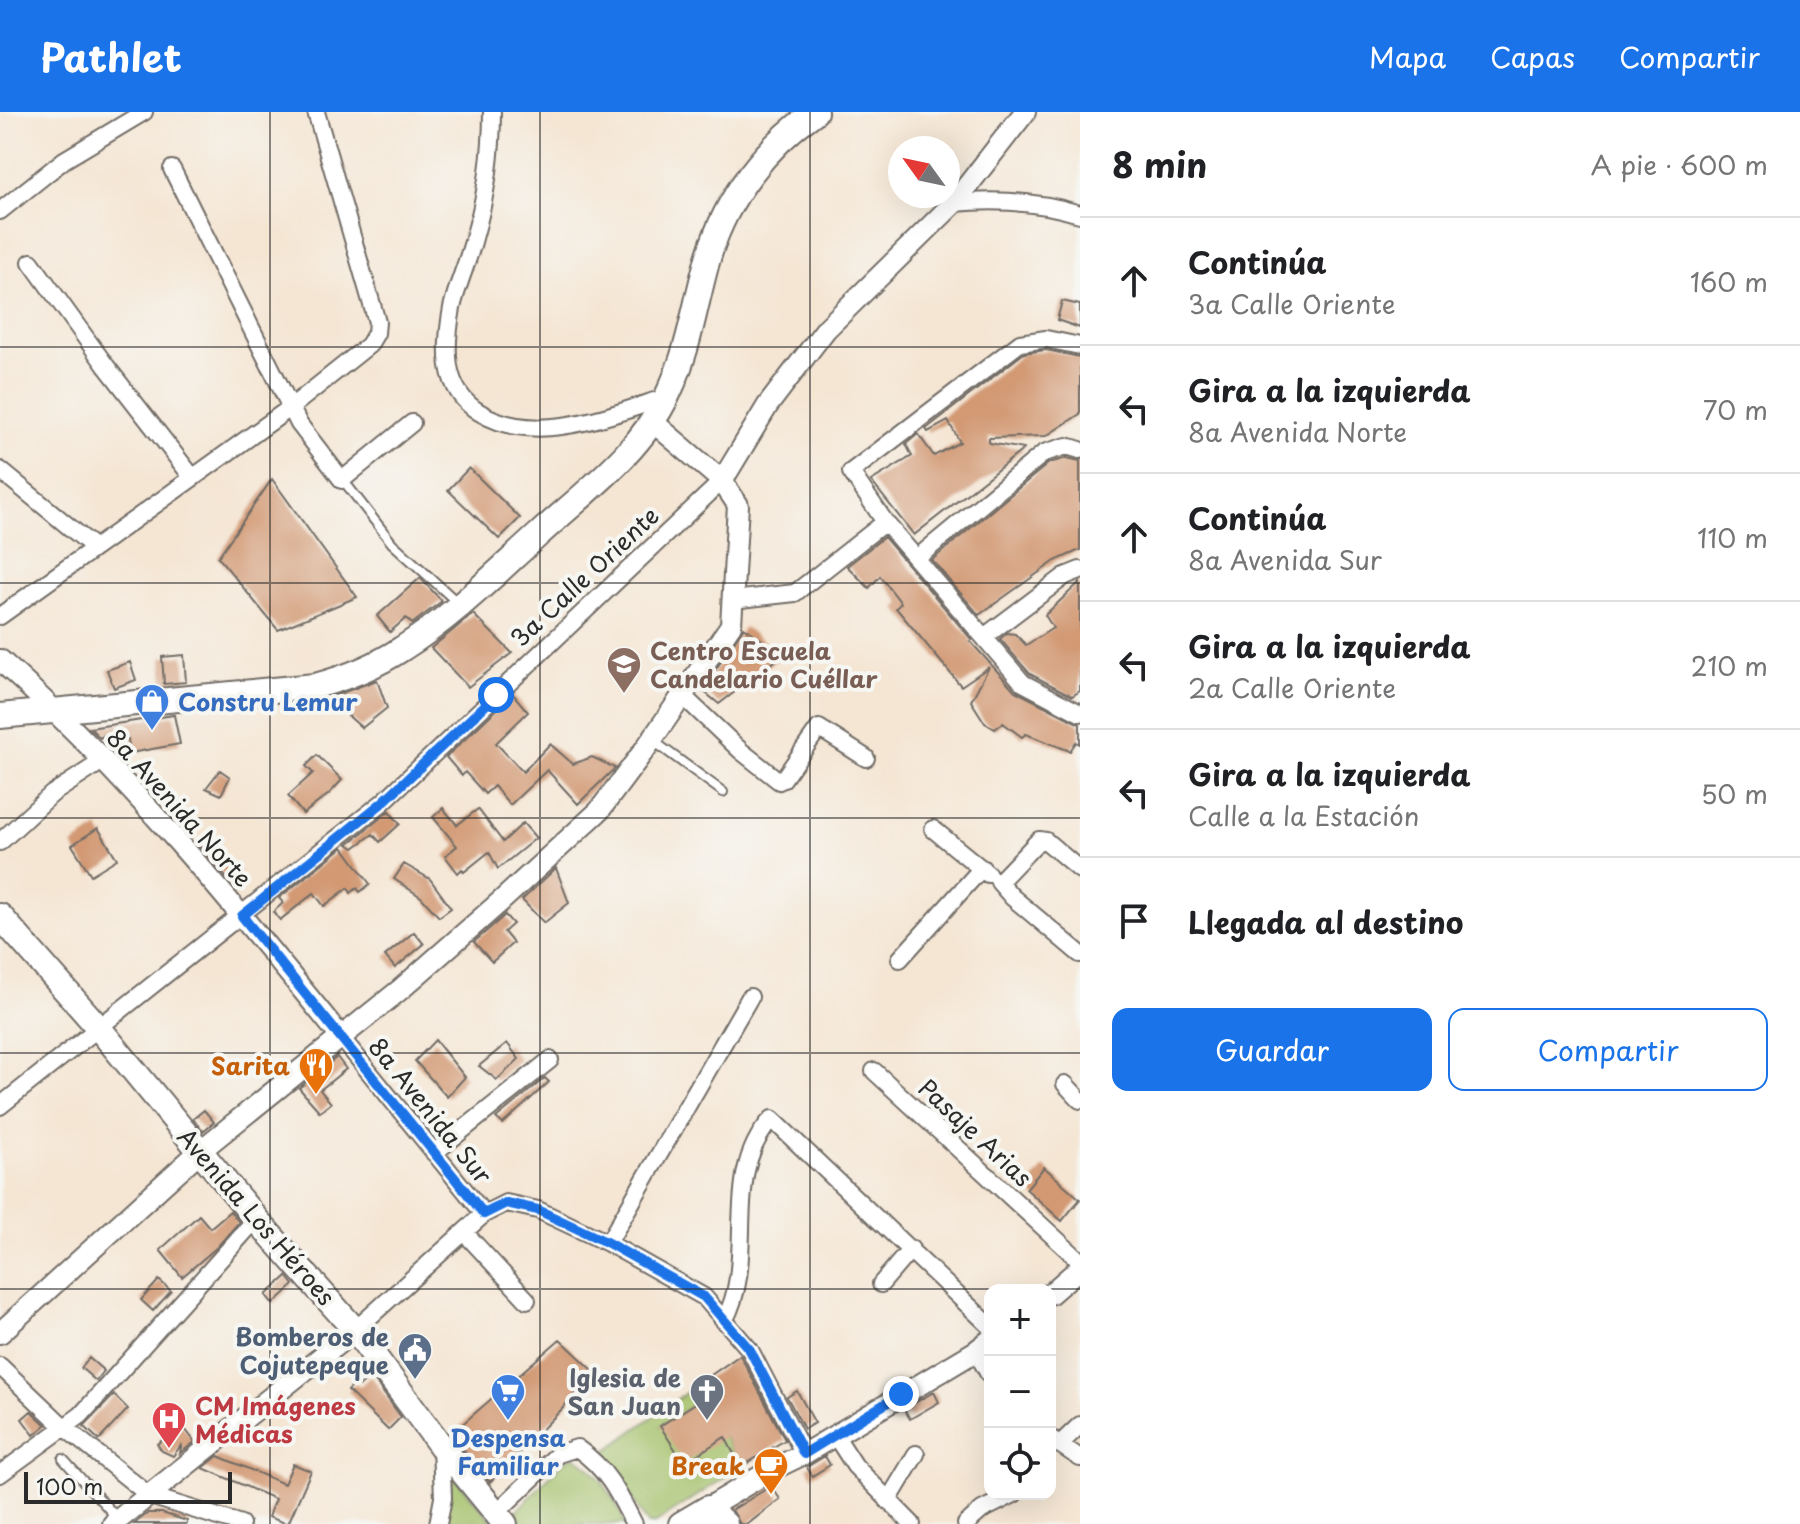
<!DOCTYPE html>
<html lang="es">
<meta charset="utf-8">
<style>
:root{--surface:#fff;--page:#f6f6f6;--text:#202124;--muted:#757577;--line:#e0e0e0;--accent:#1a73e8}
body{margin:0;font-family:"Playpen Sans",sans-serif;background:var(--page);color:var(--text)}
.controls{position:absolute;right:24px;bottom:24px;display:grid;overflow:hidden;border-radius:16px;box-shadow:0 8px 32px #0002}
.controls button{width:72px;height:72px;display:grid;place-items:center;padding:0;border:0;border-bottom:2px solid var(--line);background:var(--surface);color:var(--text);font:40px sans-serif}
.compass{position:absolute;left:888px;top:24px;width:72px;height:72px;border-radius:50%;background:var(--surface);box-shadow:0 8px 32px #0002;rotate:303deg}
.scale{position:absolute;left:24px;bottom:20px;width:208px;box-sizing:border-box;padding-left:8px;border:4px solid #2b2b2b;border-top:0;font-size:22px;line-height:28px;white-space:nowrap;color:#2b2b2b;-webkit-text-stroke:6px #f6f6f2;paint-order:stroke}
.stop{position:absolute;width:24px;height:24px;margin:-18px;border:6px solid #1a73e8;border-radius:50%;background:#fff}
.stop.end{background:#1a73e8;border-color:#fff;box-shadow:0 2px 8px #0008}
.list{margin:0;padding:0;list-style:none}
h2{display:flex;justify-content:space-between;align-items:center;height:104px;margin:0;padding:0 32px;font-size:34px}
h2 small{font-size:26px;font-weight:400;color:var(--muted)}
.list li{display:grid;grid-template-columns:52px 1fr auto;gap:24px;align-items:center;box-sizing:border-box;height:128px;padding:0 32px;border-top:2px solid var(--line)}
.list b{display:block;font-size:30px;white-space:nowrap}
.list p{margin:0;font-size:26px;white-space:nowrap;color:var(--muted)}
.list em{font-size:26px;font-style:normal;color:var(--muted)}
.actions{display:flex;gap:16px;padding:24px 32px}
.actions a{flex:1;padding:18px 0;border:2px solid var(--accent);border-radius:16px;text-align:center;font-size:28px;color:var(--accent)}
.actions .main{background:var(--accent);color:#fff}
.icon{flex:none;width:44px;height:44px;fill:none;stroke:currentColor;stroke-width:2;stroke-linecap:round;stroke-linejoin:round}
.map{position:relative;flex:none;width:1080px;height:1412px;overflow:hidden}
header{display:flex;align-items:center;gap:48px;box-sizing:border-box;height:112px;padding:0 40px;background:var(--accent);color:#fff}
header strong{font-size:38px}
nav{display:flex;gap:44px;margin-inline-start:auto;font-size:28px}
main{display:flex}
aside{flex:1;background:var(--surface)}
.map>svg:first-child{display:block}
</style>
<header>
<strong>Pathlet</strong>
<nav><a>Mapa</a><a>Capas</a><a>Compartir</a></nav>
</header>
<main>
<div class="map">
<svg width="1080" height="1412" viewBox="0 0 1080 1412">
<rect width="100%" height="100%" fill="#f6f6f2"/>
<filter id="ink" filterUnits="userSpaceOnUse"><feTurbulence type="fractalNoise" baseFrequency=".0125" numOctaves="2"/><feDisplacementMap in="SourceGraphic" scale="16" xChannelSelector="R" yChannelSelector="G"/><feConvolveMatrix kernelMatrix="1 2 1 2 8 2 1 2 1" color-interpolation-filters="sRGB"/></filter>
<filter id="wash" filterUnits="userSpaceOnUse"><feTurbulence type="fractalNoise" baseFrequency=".006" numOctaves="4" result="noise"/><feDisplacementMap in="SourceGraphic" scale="32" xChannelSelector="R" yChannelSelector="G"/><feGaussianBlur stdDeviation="1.8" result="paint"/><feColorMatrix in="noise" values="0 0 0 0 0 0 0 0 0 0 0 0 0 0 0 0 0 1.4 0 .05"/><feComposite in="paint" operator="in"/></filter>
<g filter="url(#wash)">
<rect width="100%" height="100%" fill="#f5e6d4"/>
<path fill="#a2bf66" stroke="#667548" stroke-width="2" d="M691,1277L700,1288L661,1314L725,1325L741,1355L654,1412H648L603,1341Z
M574,1344C597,1357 616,1387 625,1412H515L510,1406L564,1349Z
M453,1364L495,1412H442Z"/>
<g id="blocks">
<path fill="#d29973" d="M1062,189L1080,193V216L1057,208Z
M1046,238L1080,245V302L1046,324L989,326V331L1024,337L914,423L871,369L912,344L906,332L918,322L934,344L960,330L948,309L928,320L926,317L1024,241Z
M1067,346L1080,349V438L1055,449L979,503L932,448L1049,351Z
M469,356L520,406L499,427L448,378Z
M272,367L357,485L278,518L218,445Z
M884,425L972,528L970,529L1015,579L1080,612V632L1076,630L1070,639L1026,622L1022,625L1003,611L995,617L985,611L971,589L989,555L961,574L896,496L901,491L880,464L869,476L847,454Z
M420,466L442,489L412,512L406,506L390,520L377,504Z
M1080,470V579L1072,584L1030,562L1000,527L1007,521L1015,522L1026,533L1053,516L1045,503Z
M473,502L512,541L468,575L431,536Z
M744,515L783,543L719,592L702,578Z
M184,543L186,570L164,572L162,545Z
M130,550L136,568L114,576L107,558Z
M377,568L387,596L362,616L328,586Z
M513,582L528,600L496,631L523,660L550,632L573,652L592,645L615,656L578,692L547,658L510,693L494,674L485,682L465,660L462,664L446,645Z
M174,603L180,632L130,641L128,627L116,629L107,621L100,626L90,616Z
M317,643L342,668L329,682L303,702L288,684L313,661L306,654Z
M220,658L230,665L221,683L206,676Z
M443,696L457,713L478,697L503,730L523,711L536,726L498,757L489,740L464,760L462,757L458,761L445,744L457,734L433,705Z
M389,699L400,712L380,730L373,722L354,736L348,732Z
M98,716L117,747L91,763L72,733Z
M210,725L241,763L230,770L199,734Z
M343,735L370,772L360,780L357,776L351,781L348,776L324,794L314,781L280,808L273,800L283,791L279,786Z
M404,752L430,767L451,796L439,805L421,785L394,767Z
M556,756L569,791L544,811L522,788Z
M505,803L513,812L504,820L513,831L492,850L474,830Z
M414,820L424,832L395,856L385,844Z
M435,928L465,965L447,985L415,949Z
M507,931L519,947L497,968L479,954Z
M337,945L346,957L320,978L331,991L320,1000L299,976Z
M545,966L549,970L503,1012L496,1006Z
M204,998L214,1010L203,1019L193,1007Z
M1044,1055L1080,1087L1062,1109L1026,1077Z
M230,1099L239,1110L217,1135L182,1165L160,1138L199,1103L210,1116Z
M287,1164L294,1173L273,1192L266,1183Z
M159,1168L171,1179L153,1199L141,1188Z
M560,1227L594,1259L563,1296L490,1370L451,1322Z
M740,1243L785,1328L741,1355L725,1325L684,1351L660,1314L700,1288L691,1277Z
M89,1246L104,1259L96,1269L81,1256Z
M371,1264L401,1305L388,1318L348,1279L355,1271L360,1274Z
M797,1279L815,1311L804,1317L787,1285Z
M934,1280L939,1290L910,1307L904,1297Z
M114,1283L128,1297L99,1328L84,1314Z
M31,1299L46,1313L34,1323L22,1307Z
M182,1313L195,1330L180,1341L182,1332L173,1344L162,1339L157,1332Z
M218,1344L284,1372L293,1352L311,1359L288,1412L268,1405L275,1387L203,1356Z
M825,1344L830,1353L812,1364L807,1355Z
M771,1374L780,1387L748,1412H740L732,1398Z
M148,1401H162L187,1409V1412H134Z"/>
</g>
</g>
<g filter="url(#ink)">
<use href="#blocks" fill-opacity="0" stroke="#726c66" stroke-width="2"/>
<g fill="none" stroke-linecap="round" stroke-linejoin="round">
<g stroke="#726c66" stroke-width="12">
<path id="service" d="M343,368L392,431L459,492
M652,628L723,680
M63,1347L118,1407"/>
</g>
<g stroke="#726c66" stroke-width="20">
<path id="minor" d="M492,0C492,43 486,85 474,126C468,150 457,173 452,196C445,235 442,277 479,300C535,335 610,303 667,285
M172,57L299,312L342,368L412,311
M954,91C997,87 1038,89 1080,102
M0,99L64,48L144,0
M31,150L106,254L193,366
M1080,234L1046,227L1020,231L851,360L885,410L1023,571L1080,601
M0,358L95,436
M917,446L1044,341L1067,334L1080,338
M732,488L795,481L885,410
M0,504L290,296L369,233L376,221L377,210L316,0
M984,525L1065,464L1080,458
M682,583L741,639L779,669L783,667L819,616L866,646
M933,717L988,762
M0,730L52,682L104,648
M1080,758L1046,729L1039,728L999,770L1012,785L1080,842
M900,847L982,756
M340,924L484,1102
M874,959L1080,1149
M1065,972L1080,988
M0,994L383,690L722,369
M434,1041L550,948
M464,1120L527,1188
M608,1131L750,885
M881,1172L911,1137
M724,1209C759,1147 719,1064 772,1007L990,1214
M355,1218L484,1102L506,1091L538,1098L608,1131L704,1185L750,1238L804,1342
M976,1239L990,1264
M0,1254L64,1315L150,1384L241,1412
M835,1323L855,1354L912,1412
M1050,1326L1080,1346
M1059,1333L1080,1313
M0,1362L81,1303L256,1107
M888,1389L916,1342
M496,1401L558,1342L577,1336C607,1357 618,1380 634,1412
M438,1412L443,1386L441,1334
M966,1412L982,1398L1014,1382"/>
</g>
<g stroke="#726c66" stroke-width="24">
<path id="tertiary" d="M722,369L768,293L826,217L954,91L1025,0
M0,548C126,661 234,793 340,924
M1050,1182L1080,1156
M0,1221L200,1039L401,877L500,790L599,699L646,636L731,513L738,393L722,369L653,310
M708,1396L771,1358L804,1342L976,1239L990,1228
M113,1412L355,1218"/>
</g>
<g stroke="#726c66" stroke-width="28">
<path id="secondary" d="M0,604L315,574C346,566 376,554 403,536C452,505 495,462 538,423C584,381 641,340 668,282C690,237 695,190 709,143C727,85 765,35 815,0
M0,804L98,915L256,1107L355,1218L441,1334L505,1412
M681,1412L708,1396L725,1412"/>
</g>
<use href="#service" stroke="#fff" stroke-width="8"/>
<use href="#minor" stroke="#fff" stroke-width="16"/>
<use href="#tertiary" stroke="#fff" stroke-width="20"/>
<use href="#secondary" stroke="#fff" stroke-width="24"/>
</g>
</g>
<g fill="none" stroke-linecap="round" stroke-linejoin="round" filter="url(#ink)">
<path stroke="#1a73e8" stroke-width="10" d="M496,583L383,690L242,804L484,1102L506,1091L538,1098L608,1131L704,1185L750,1238L804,1342L901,1282"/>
</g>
<path fill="none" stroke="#2b2b2b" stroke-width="2" stroke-opacity="0.55" d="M270,0V1412M540,0V1412M810,0V1412M0,235H1080M0,471H1080M0,706H1080M0,941H1080M0,1177H1080"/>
<defs>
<g id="school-pin" transform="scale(1.8)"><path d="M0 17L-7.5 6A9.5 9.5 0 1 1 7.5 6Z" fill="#8d6e63" stroke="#f6f6f2"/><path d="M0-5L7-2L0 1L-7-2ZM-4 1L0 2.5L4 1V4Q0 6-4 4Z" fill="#fff"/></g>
<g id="shop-pin" transform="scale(1.8)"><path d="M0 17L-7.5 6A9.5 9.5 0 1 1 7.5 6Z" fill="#3f7fe0" stroke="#f6f6f2"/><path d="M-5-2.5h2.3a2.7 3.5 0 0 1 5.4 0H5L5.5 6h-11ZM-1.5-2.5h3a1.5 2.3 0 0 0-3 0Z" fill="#fff"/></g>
<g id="restaurant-pin" transform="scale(1.8)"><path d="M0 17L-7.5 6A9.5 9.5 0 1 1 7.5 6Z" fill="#e8710a" stroke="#f6f6f2"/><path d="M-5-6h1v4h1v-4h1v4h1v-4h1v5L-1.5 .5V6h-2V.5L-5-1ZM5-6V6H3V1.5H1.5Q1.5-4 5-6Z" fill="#fff"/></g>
<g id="civic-pin" transform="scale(1.8)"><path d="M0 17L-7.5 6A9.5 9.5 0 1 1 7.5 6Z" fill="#5c6f8a" stroke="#f6f6f2"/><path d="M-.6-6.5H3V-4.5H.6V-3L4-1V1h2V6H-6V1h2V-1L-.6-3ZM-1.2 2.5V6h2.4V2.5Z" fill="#fff"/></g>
<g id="supermarket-pin" transform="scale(1.8)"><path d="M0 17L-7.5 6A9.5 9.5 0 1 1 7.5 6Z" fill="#3f7fe0" stroke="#f6f6f2"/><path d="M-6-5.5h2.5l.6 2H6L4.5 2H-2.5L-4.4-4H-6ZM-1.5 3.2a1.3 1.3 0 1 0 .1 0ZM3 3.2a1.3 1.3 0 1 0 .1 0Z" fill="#fff"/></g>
<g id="church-pin" transform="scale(1.8)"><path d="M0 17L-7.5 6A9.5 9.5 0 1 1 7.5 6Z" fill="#6b7280" stroke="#f6f6f2"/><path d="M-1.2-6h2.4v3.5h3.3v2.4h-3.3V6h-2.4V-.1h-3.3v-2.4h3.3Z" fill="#fff"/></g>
<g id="hospital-pin" transform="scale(1.8)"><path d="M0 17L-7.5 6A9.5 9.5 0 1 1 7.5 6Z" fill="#e0444e" stroke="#f6f6f2"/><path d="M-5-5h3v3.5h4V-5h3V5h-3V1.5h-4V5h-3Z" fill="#fff"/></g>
<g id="cafe-pin" transform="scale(1.8)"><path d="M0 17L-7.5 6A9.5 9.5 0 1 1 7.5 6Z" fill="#e8710a" stroke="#f6f6f2"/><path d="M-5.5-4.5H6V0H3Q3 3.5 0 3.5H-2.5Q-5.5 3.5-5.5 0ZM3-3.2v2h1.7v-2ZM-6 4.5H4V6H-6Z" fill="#fff"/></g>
</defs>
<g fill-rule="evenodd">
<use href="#school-pin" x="624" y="552"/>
<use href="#shop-pin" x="152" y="589"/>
<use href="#restaurant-pin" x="316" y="953"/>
<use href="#civic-pin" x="415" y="1238"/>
<use href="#supermarket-pin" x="508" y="1279"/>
<use href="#church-pin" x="707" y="1279"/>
<use href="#hospital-pin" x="169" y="1307"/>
<use href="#cafe-pin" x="771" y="1353"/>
</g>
<g text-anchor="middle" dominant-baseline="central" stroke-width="8" stroke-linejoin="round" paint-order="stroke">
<g font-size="24" fill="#2b2b2b" stroke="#f6f6f2">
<text transform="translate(584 464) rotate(-43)">3a Calle Oriente</text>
<text transform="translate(180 695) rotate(48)">8a Avenida Norte</text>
<text transform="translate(431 998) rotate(51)">8a Avenida Sur</text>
<text transform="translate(976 1020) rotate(43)">Pasaje Arias</text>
<text transform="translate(257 1104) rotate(49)">Avenida Los Héroes</text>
</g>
<g font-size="24" font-weight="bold" fill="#785e54" stroke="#f6f6f2" text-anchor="start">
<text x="650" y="538">Centro Escuela<tspan x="650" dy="28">Candelario Cuéllar</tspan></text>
</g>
<g font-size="24" font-weight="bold" fill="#366cbe" stroke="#f6f6f2" text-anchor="start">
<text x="178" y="589">Constru Lemur</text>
<text x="508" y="1325" text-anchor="middle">Despensa<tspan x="508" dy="28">Familiar</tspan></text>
</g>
<g font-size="24" font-weight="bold" fill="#c56008" stroke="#f6f6f2" text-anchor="end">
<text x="290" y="953">Sarita</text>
<text x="745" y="1353">Break</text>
</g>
<g font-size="24" font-weight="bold" fill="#4e5e75" stroke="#f6f6f2" text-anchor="end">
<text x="389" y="1224">Bomberos de<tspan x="389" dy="28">Cojutepeque</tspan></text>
</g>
<g font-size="24" font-weight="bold" fill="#5b616d" stroke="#f6f6f2" text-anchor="end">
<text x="681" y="1265">Iglesia de<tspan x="681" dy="28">San Juan</tspan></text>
</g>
<g font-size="24" font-weight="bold" fill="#be3a42" stroke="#f6f6f2" text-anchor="start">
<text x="195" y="1293">CM Imágenes<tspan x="195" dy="28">Médicas</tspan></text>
</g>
</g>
</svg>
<div class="controls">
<button>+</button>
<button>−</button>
<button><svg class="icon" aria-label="locate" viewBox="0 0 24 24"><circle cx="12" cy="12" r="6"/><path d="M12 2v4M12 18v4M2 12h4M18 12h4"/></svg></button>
</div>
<svg class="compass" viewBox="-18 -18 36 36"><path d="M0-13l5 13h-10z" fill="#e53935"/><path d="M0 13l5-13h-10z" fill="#757577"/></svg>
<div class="scale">100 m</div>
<div class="stop" style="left:496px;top:583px"></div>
<div class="stop end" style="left:901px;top:1282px"></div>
</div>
<aside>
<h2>8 min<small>A pie · 600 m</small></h2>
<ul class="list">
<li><svg class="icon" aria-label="ahead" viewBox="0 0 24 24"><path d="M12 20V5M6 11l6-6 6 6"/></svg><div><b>Continúa</b><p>3a Calle Oriente</p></div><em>160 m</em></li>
<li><svg class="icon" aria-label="left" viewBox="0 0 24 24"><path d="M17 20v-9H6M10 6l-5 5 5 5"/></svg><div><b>Gira a la izquierda</b><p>8a Avenida Norte</p></div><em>70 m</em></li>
<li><svg class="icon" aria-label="ahead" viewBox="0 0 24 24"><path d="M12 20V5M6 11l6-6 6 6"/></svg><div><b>Continúa</b><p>8a Avenida Sur</p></div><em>110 m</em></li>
<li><svg class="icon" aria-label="left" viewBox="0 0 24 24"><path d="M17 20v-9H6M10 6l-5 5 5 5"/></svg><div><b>Gira a la izquierda</b><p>2a Calle Oriente</p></div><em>210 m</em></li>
<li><svg class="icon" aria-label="left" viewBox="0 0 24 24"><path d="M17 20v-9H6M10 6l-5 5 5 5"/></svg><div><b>Gira a la izquierda</b><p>Calle a la Estación</p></div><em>50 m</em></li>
<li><svg class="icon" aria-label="arrive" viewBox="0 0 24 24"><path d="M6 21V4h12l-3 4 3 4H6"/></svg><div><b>Llegada al destino</b></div></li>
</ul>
<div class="actions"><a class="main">Guardar</a><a>Compartir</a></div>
</aside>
</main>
